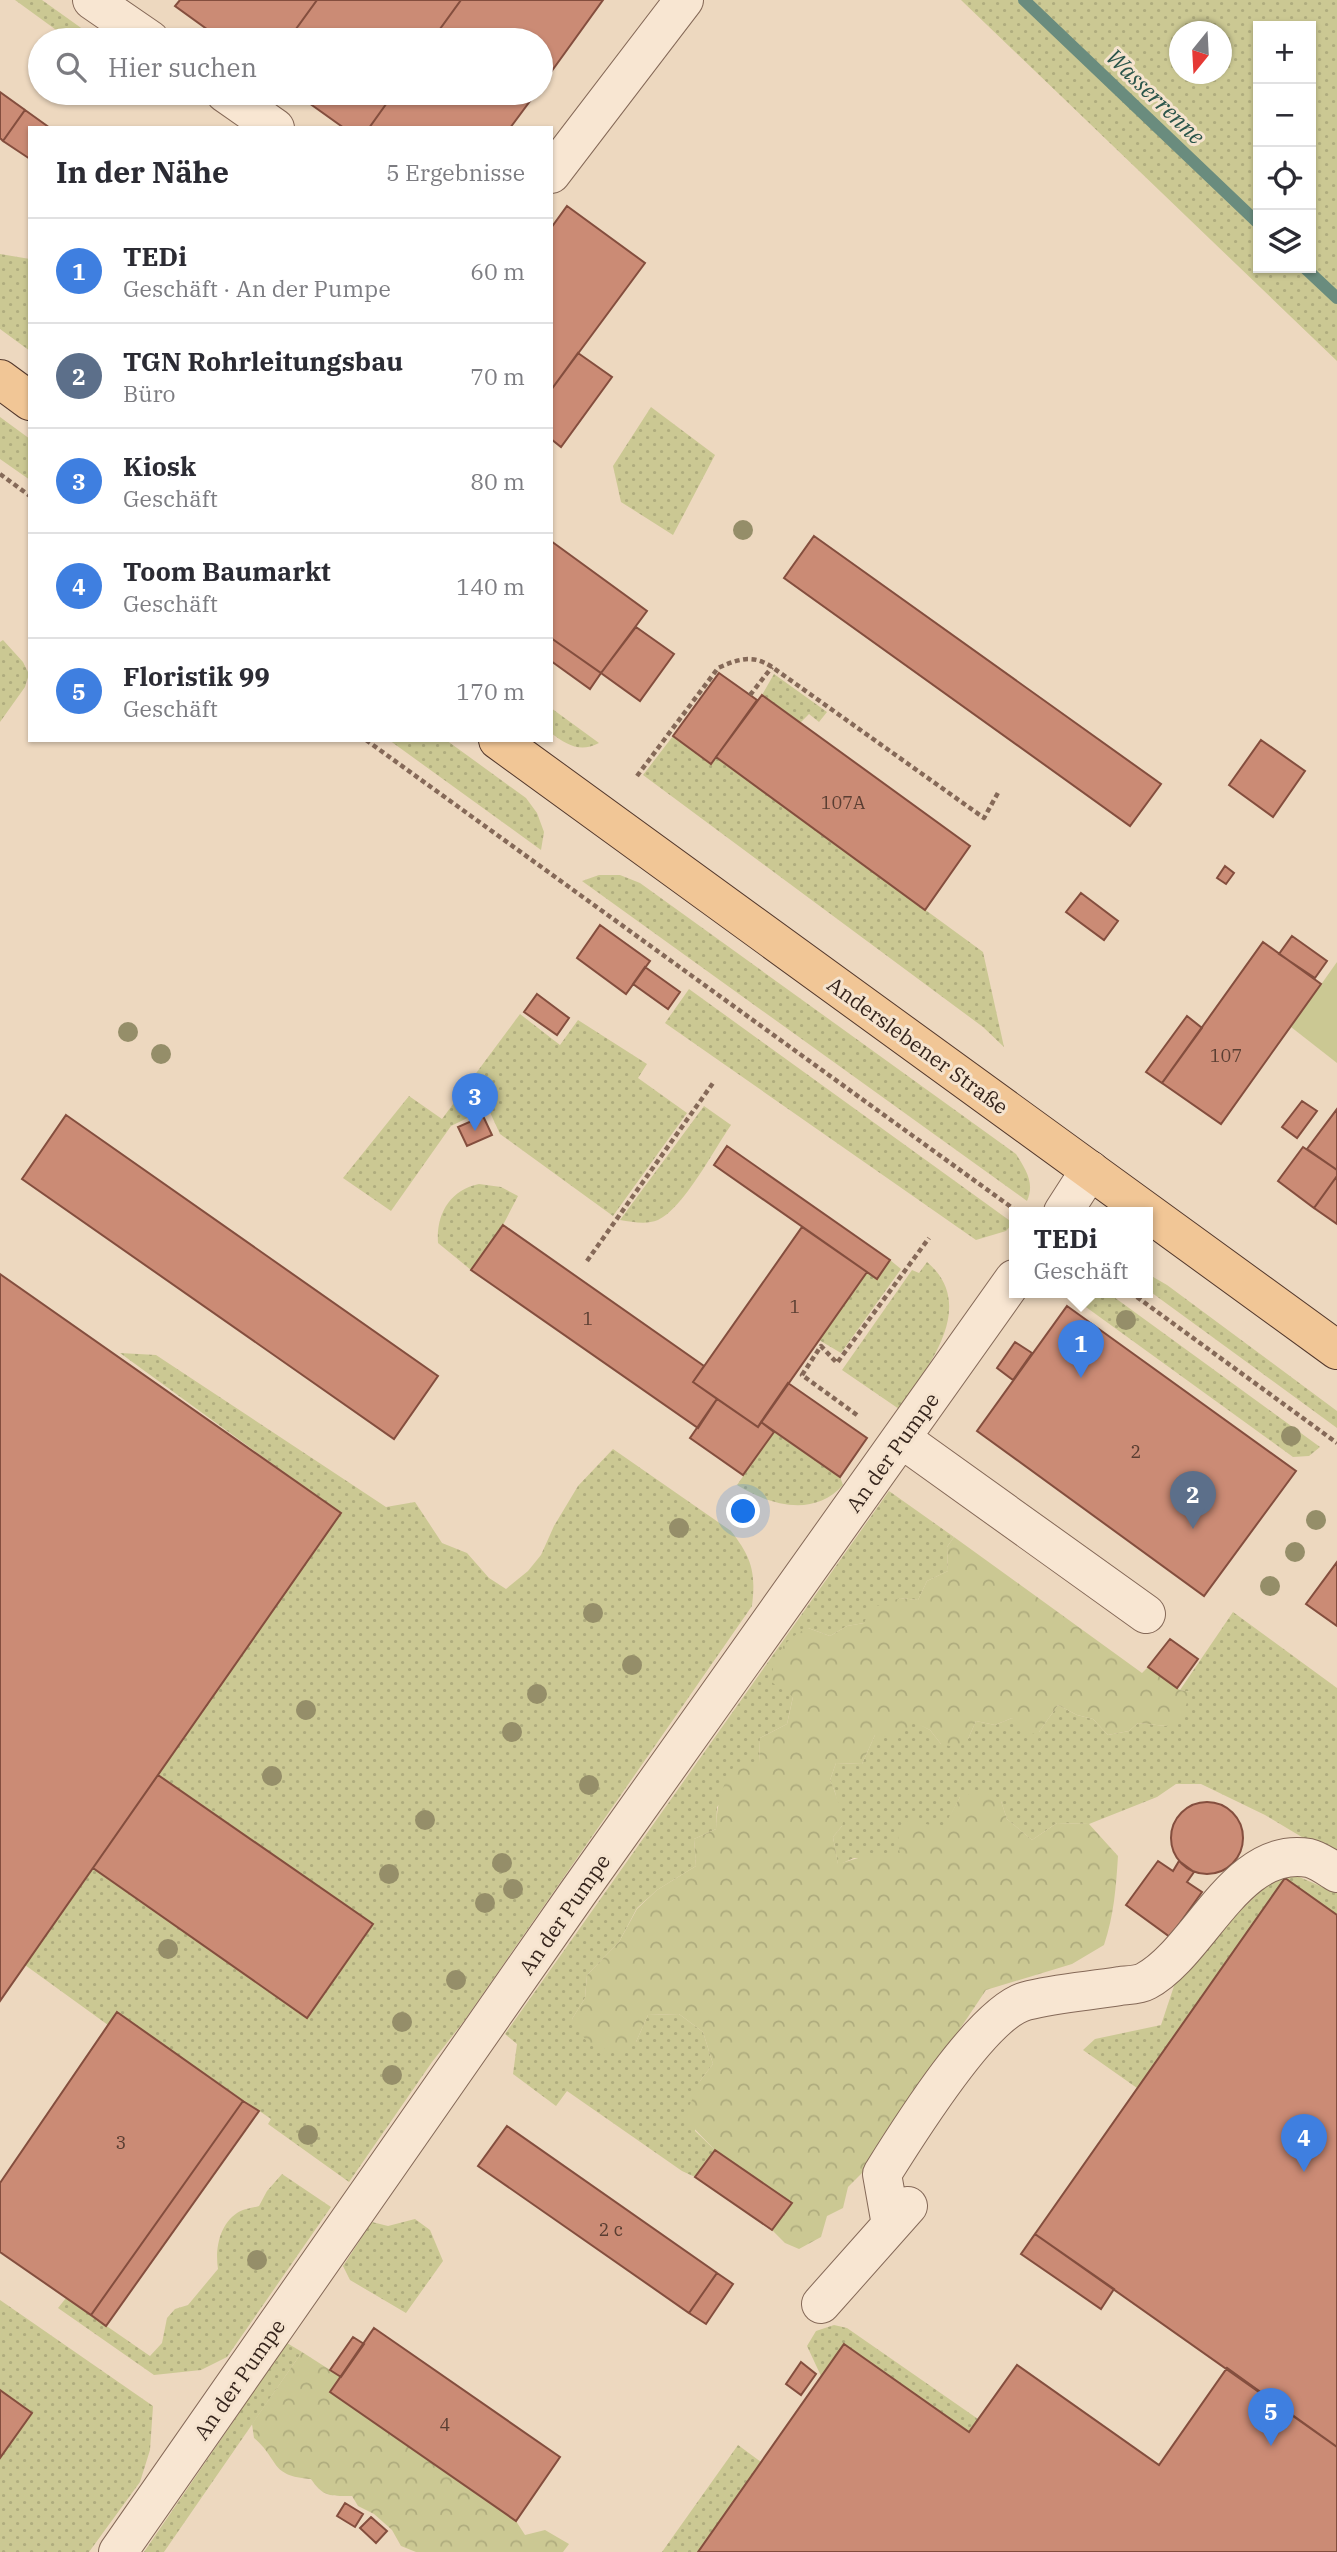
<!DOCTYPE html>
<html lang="de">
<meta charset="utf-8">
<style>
:root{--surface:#fff;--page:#f2f2f3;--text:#2b2b33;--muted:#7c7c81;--line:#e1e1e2;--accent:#7c3aed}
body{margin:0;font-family:"IBM Plex Serif",serif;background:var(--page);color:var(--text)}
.controls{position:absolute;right:21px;top:21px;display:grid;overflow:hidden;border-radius:0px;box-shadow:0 2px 5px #0004}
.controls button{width:63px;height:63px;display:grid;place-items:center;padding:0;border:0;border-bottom:2px solid var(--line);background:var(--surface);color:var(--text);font:35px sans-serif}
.compass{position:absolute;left:1169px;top:21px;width:63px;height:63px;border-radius:50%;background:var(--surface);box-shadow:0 2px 5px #0004;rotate:198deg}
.you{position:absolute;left:744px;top:1512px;width:24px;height:24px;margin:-18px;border:5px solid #fff;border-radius:50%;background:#1a73e8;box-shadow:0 0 0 10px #1a73e833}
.badge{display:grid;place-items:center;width:46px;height:46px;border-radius:50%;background:var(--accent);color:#fff;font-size:23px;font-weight:700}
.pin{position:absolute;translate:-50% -58px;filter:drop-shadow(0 2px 4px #0008)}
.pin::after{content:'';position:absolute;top:37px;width:24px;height:21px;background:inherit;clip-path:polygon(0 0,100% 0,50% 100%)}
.popup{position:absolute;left:1009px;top:1207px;width:144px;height:91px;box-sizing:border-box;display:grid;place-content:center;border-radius:0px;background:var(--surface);filter:drop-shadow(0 2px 5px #0005);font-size:23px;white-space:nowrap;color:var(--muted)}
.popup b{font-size:26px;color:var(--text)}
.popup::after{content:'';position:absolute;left:50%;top:100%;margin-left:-14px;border:14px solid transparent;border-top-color:var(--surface)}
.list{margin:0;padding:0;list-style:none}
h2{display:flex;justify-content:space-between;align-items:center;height:91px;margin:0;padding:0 28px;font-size:30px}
h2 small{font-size:23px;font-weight:400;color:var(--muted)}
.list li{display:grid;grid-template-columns:46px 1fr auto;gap:21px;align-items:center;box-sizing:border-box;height:105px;padding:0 28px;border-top:2px solid var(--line)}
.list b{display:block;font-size:26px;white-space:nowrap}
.list p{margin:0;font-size:23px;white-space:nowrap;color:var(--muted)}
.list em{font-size:23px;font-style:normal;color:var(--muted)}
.icon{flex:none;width:38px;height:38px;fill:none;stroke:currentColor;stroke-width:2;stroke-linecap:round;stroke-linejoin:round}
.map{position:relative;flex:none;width:1337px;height:2552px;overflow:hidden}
.search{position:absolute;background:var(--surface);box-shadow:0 2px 5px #0004;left:28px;top:28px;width:525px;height:77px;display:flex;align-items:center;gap:18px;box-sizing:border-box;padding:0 24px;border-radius:38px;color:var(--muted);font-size:26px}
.panel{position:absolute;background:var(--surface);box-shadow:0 2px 5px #0004;left:28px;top:126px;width:525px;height:616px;border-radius:0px}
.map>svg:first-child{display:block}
</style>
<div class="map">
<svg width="1337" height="2552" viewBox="0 0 1337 2552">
<defs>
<pattern id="grass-dots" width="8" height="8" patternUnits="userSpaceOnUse" patternTransform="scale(1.75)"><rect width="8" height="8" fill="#cbc893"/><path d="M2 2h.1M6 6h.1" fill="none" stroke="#afac7e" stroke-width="1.8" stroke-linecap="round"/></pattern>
<pattern id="forest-crowns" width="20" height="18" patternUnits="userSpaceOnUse" patternTransform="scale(1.75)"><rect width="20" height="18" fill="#cbc893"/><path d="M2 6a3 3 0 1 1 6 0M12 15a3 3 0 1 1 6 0" fill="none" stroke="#afac7e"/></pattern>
</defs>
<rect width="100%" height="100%" fill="#edd8bf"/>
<path fill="url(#grass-dots)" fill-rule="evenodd" d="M15,0H42L98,40H70Z
M961,0H1337V361ZM1258,26H1311V268H1258ZM1180,32H1222V74H1180Z
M0,254L30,259V351L0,329Z
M651,407L715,455L673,535L621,502L613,466Z
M0,417L30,439V480L0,459Z
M3,640L23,662L29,674L25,687L0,722V642Z
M774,674L827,712L819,722L809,714L800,723L762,695Z
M551,708L599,743C580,753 567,745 551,733Z
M673,736L716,757L983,952L1004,1047L983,1027L643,775Z
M389,740H446L526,798L537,813L544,832L541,850Z
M599,875H620L640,883L1016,1154C1026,1170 1035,1183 1027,1201L582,881Z
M689,989L1013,1223L1006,1231L976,1240L665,1023Z
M520,1014L560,1045L578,1020L647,1064L638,1078L687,1113L613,1216L500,1134L488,1108L451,1126L391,1211L343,1178L409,1096L442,1119Z
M704,1106L731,1125C715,1148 683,1209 658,1220C646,1225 633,1222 620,1220Z
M479,1184L501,1187L518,1196L503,1225L471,1270L438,1243C436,1214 450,1190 479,1184Z
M890,1260L901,1269L841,1353L819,1340L867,1272L877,1279Z
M927,1262C979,1306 927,1368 899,1409L842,1370L912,1270L919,1273Z
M1148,1274L1167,1285L1337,1411V1428L1148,1290Z
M1073,1292H1107L1320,1447L1309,1456L1293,1457L1079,1302Z
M120,1353L156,1355L386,1507L415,1502L442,1543L467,1553L489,1578L506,1589L528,1571L541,1555L554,1526L578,1486L613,1449L731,1531C752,1558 756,1573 752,1606L464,2021L432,2062L349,2182L268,2124L271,2119L117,2013L108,2025L25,1965L93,1868L307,2017L373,1925L158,1775L340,1513Z
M774,1432L840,1477L843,1485C814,1518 769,1505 737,1485Z
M889,1491L954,1537L947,1547L948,1571L927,1581L918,1600L900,1598L864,1623L847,1626L830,1636L808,1628L787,1724L760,1738L759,1763L717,1807L716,1829L694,1839L696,1866L657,1890L637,1908L619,1942L587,1975L585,1998L572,2019L636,2042L648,2015L679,2014L703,2032L713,2064L700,2081L695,2131L715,2150L695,2177L682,2171L567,2091L556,2106L513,2074L517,2044L505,2034Z
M1233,1612L1337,1688V1858L1265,1815L1201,1784H1176L1157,1797L1089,1824L1057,1823L1032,1840L1007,1819L1001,1801L960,1797L944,1828L901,1858H854L838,1865L833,1837L842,1826L835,1792L830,1780L836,1763L862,1764L875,1735L913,1721L930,1730L941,1744L968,1739L976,1721L995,1725L1012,1718L1039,1732L1058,1705L1077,1715L1093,1719L1108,1735L1129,1731L1138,1723L1166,1726L1190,1692L1180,1690Z
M1292,1874L1337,1893V1915L1285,1879L1137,2088L1083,2050L1095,2039L1161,2025L1179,1971L1276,1876Z
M282,2174L331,2207L227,2357L201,2370L154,2375L58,2308L66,2298L150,2356L162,2343L167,2318L175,2309L188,2305L218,2269C215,2250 219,2225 237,2213C243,2209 253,2208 259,2206L267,2191Z
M415,2219L430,2230L443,2261L406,2313L350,2280L343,2266L372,2222L388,2226Z
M0,2300L153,2406L150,2450L140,2482L89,2552H0V2458L31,2413L0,2390Z
M834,2325L847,2328L978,2419L969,2432L845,2345L821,2376L807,2346L816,2331Z
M287,2343L302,2352L164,2552H144Z
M738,2445L761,2462L698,2552H662Z"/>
<path fill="url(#forest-crowns)" d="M954,1537L1142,1673L1148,1667L1180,1690L1191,1692L1183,1713L1166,1726L1138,1723L1129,1731L1108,1735L1093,1719L1077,1715L1058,1705L1039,1732L1025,1736L1012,1718L995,1725L976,1721L968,1739L958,1748L941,1744L930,1730L913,1722L899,1738L875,1735L862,1764L836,1763L830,1780C836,1792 837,1804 845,1815L842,1826L833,1837L838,1864L875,1853L900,1858L898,1835L909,1820L943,1828L960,1797L987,1788L1001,1801L1007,1819L1032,1840L1057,1823L1089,1824L1118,1856C1116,1887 1114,1915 1104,1945L1072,1964L986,1990L866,2169L848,2187L843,2208L827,2216L821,2237L799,2249L785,2243L772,2230L791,2202L715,2150L684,2118L700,2081L713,2064L703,2032L679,2014L648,2015L636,2042L621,2053L589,2045L572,2019L585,1998L587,1975L619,1942L637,1909L657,1890L696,1866L694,1839L716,1829C717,1805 721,1785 735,1765L759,1763L760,1738L787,1724L793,1697L770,1681C776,1654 782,1640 808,1628L830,1636L847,1626L864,1623L871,1608L900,1598L918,1600L927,1581L948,1571L947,1547Z
M302,2352L341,2377L330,2392L516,2521L525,2535L545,2530L569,2544L563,2552H416L401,2546L392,2530L374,2514L358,2506L352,2496C330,2496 323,2497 311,2479C269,2476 280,2460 254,2438L252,2424Z"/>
<path fill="#cbc893" d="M1337,962V1063L1291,1027Z"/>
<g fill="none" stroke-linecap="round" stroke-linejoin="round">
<path stroke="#6a8c7e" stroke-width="12" d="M1024,0L1258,223
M1305,268L1337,298"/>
</g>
<path fill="#cb8b75" stroke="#844e3e" stroke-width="2" d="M180,0H317L288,40H222L175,6Z
M317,0H461L432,40H288Z
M461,0H603L541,86V40H432Z
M0,92L25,110L3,141L0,138Z
M295,93H394L369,128H344Z
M394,93H536L510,128H369Z
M25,110L50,128H30V159L3,141Z
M567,206L645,263L551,390V228Z
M578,353L612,377L561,447L551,439V390Z
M814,536L1161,784L1130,826L784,578Z
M551,541L647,611L601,673L551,638Z
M636,627L674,654L640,701L601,673Z
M551,638L601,673L590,689L551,661Z
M719,673L757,700L711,764L673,736Z
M762,695L970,846L925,910L716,757Z
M1261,740L1305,771L1273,817L1229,785Z
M1225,866L1234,873L1226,884L1217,878Z
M1081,893L1118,921L1104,940L1066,912Z
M600,925L650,961L626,994L577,958Z
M1292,936L1327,961L1315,978L1279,954Z
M1263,942L1321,984L1221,1124L1162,1083Z
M645,967L680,992L668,1009L633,984Z
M537,994L569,1018L557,1035L524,1012Z
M1187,1016L1202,1028L1162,1083L1146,1072Z
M1302,1101L1317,1111L1297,1138L1282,1127Z
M1337,1109V1170L1307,1149Z
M66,1115L438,1376L394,1439L22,1179Z
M483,1116L492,1135L467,1146L458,1127Z
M727,1146L890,1260L877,1279L714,1165Z
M1303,1147L1337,1170V1176L1314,1208L1278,1181Z
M1337,1176V1224L1314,1208Z
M503,1225L704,1366L693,1382L717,1399L698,1428L471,1270Z
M802,1227L867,1272L758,1427L693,1382Z
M0,1274L341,1513L0,2001Z
M1067,1306L1296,1471L1204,1596L977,1431Z
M1015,1342L1032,1353L1013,1380L997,1368Z
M788,1383L867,1438L840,1477L761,1422Z
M717,1399L758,1427L761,1422L774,1432L743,1475L690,1438Z
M1337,1562V1626L1306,1604Z
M1170,1639L1198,1659L1177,1688L1148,1667Z
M158,1775L373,1924L307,2018L93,1868Z
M1171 1838a36 36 0 1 1 72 0a36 36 0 1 1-72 0Z
M1158,1861L1173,1871L1179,1861L1194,1872L1187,1882L1202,1892L1170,1937L1126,1905Z
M1285,1878L1337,1915V2447L1035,2234Z
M117,2012L243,2101L91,2315L0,2252V2183Z
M243,2101L259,2111L106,2326L91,2315Z
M507,2126L717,2273L689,2313L478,2166Z
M715,2150L792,2203L772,2230L695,2177Z
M1035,2234L1114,2289L1101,2309L1021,2254Z
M717,2273L733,2284L706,2324L689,2313Z
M374,2328L560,2457L516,2521L330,2392Z
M353,2337L364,2344L341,2377L330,2370Z
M844,2344L969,2432L1017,2365L1159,2465L1227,2368L1337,2447V2552H698Z
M801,2362L816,2374L801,2395L786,2384Z
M0,2390L32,2413L0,2458Z
M345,2503L363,2514L355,2527L337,2516Z
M371,2517L387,2531L376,2543L360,2528Z"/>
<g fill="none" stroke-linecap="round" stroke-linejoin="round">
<g stroke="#856958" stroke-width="40">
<path id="minor" d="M92,0L150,40
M225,93L275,128
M551,174L684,0
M1063,1212L1090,1170
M902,1439L1146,1614
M891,2225L882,2174C907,2134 982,2013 1026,2001C1056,1993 1090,1991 1120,1986C1128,1985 1139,1985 1146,1981C1200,1952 1236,1845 1309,1858C1318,1860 1329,1868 1337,1873
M821,2304L908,2206
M118,2552L577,1894L1014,1279"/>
</g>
<g stroke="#53382c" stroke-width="40">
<path id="major" d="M0,379L30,401
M498,740L1337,1350"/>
</g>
<path stroke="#856958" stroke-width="4.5" stroke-dasharray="5 3.5" stroke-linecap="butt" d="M0,474L30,496
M750,695L772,667
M366,740L1018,1212
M637,776L718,668C738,659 753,654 772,667L984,818L999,791
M587,1261L713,1083
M1130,1292L1337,1443
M857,1415L802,1375L821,1346L837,1363L929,1238"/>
<use href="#minor" stroke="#f8e6d2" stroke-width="38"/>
<use href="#major" stroke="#f1c696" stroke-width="38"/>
</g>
<g fill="#958e69">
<circle cx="743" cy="530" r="10"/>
<circle cx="128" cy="1032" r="10"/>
<circle cx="161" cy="1054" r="10"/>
<circle cx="1126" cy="1320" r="10"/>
<circle cx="1291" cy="1436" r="10"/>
<circle cx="1316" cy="1520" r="10"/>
<circle cx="679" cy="1528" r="10"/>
<circle cx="1295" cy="1552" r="10"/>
<circle cx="1270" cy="1586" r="10"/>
<circle cx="593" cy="1613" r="10"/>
<circle cx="632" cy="1665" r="10"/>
<circle cx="537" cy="1694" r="10"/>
<circle cx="306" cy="1710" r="10"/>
<circle cx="512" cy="1732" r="10"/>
<circle cx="272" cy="1776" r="10"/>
<circle cx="589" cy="1785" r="10"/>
<circle cx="425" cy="1820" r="10"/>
<circle cx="502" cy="1863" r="10"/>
<circle cx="389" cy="1874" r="10"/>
<circle cx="513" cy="1889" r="10"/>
<circle cx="485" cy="1903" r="10"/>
<circle cx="168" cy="1949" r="10"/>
<circle cx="456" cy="1980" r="10"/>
<circle cx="402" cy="2022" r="10"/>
<circle cx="392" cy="2075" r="10"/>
<circle cx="308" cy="2135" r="10"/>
<circle cx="257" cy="2260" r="10"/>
</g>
<g text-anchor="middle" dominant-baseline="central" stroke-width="6" stroke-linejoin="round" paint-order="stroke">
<g font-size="18" fill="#5a3e32">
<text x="843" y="802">107A</text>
<text x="1226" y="1055">107</text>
<text x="795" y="1306">1</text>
<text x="588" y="1318">1</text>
<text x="1136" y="1451">2</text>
<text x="121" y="2142">3</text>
<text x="611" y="2229">2 c</text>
<text x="445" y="2424">4</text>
</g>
<g font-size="21" fill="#35241c" stroke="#f5e3ce">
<text transform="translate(918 1045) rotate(36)">Anderslebener Straße</text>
<text transform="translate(892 1452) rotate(-54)">An der Pumpe</text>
<text transform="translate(564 1914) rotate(-55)">An der Pumpe</text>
<text transform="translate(239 2379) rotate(-55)">An der Pumpe</text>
</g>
<g font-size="23" font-style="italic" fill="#2b554b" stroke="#f5e3ce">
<text transform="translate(1156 96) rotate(44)">Wasserrenne</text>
</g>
</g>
</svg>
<div class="controls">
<button>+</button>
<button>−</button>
<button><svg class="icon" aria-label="locate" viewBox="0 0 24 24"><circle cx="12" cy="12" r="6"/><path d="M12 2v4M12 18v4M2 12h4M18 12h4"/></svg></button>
<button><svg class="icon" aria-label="layers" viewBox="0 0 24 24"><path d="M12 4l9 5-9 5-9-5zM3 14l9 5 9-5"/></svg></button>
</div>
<svg class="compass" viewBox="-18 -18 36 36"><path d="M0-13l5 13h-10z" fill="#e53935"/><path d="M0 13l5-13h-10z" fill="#7c7c81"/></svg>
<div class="you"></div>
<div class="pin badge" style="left:1081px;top:1378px;background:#3f7fe0">1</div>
<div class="popup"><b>TEDi</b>Geschäft</div>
<div class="pin badge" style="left:1193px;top:1529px;background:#5c6f8a">2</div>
<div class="pin badge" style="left:475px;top:1131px;background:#3f7fe0">3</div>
<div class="pin badge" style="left:1304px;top:2172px;background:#3f7fe0">4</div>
<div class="pin badge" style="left:1271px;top:2446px;background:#3f7fe0">5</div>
<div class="search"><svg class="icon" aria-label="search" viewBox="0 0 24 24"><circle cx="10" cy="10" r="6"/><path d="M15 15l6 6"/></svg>Hier suchen</div>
<section class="panel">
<h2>In der Nähe<small>5 Ergebnisse</small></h2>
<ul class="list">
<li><span class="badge" style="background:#3f7fe0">1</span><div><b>TEDi</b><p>Geschäft · An der Pumpe</p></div><em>60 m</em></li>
<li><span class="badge" style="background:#5c6f8a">2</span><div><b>TGN Rohrleitungsbau</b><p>Büro</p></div><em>70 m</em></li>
<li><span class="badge" style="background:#3f7fe0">3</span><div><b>Kiosk</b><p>Geschäft</p></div><em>80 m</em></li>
<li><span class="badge" style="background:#3f7fe0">4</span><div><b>Toom Baumarkt</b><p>Geschäft</p></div><em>140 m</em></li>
<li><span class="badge" style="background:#3f7fe0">5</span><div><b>Floristik 99</b><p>Geschäft</p></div><em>170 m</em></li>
</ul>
</section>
</div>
